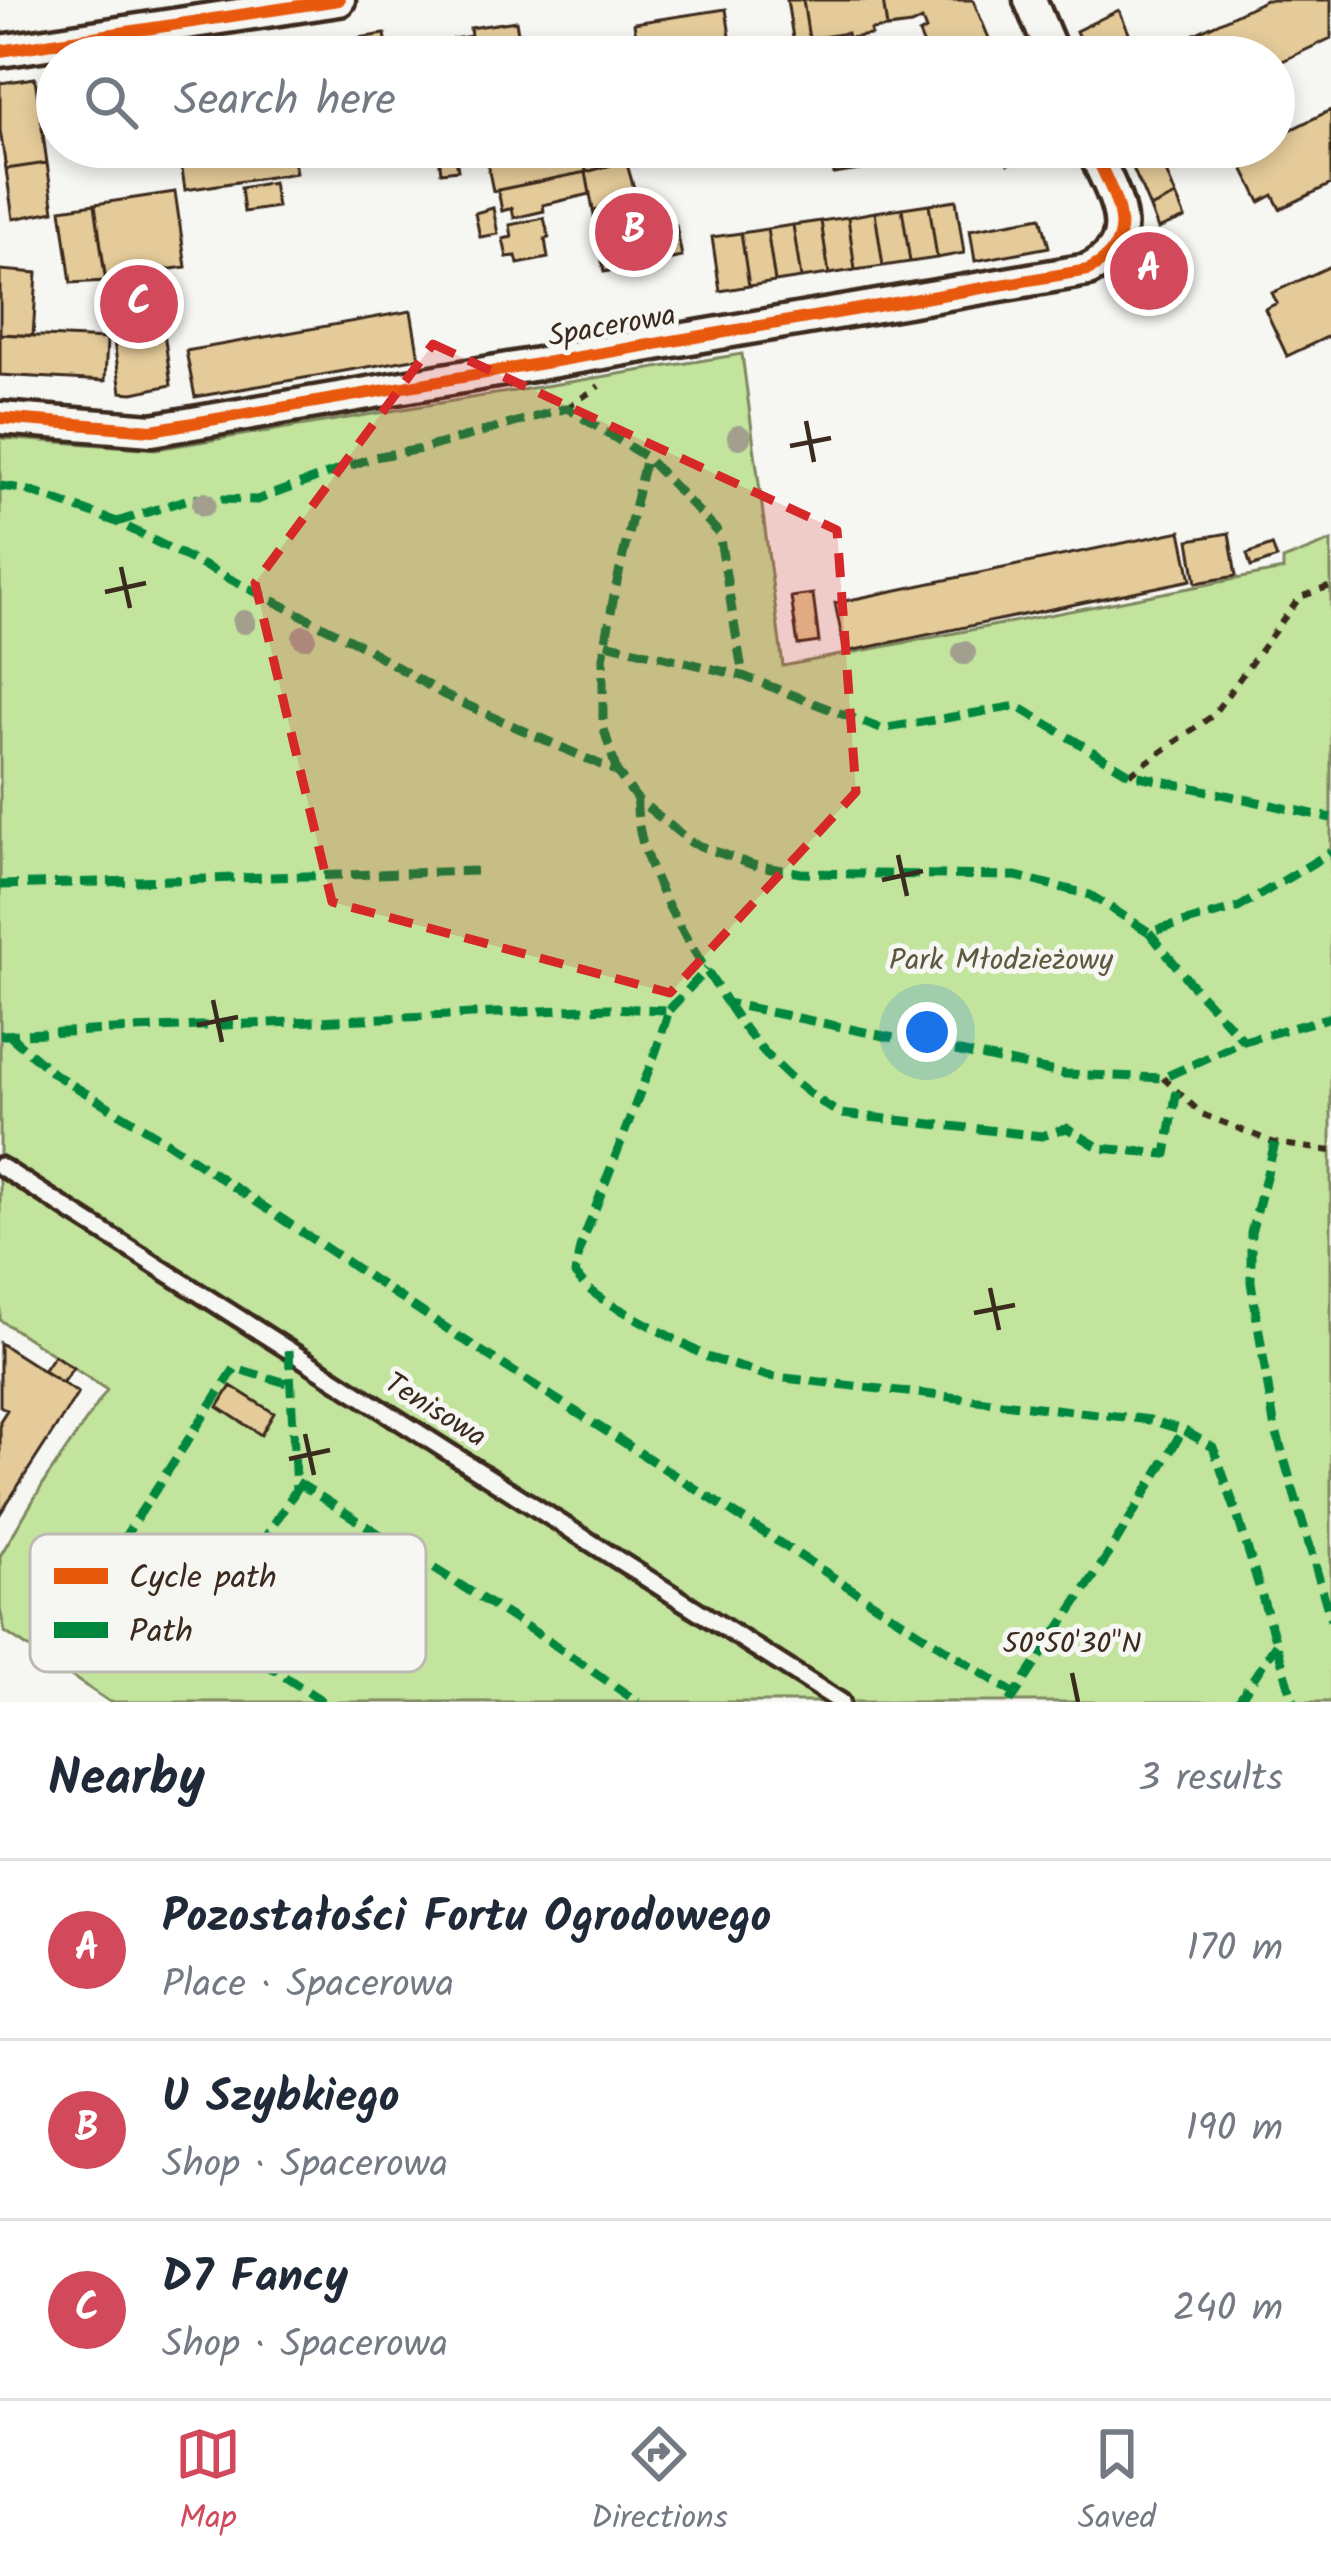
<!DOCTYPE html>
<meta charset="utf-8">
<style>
:root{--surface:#fff;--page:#f2f2f3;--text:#1f2937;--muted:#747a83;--line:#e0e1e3;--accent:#d1495b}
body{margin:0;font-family:Kalam,sans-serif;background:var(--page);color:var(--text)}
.you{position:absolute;left:927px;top:1032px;width:42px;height:42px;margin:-30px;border:9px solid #fff;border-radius:50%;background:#1a73e8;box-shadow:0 0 0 18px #1a73e833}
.badge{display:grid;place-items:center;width:78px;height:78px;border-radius:50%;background:var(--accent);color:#fff;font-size:39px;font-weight:700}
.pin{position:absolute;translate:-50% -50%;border:6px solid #fff;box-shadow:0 3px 12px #0006}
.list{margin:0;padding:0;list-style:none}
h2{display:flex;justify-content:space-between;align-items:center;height:156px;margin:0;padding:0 48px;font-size:51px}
h2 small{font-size:39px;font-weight:400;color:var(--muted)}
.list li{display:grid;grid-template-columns:78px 1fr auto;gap:36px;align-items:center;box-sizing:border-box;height:180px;padding:0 48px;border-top:3px solid var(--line)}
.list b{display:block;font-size:45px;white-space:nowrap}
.list p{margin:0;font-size:39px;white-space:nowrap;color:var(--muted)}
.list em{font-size:39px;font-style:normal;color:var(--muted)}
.icon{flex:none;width:66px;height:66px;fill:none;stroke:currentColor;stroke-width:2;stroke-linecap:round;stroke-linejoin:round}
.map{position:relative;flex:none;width:1331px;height:1702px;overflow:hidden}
.search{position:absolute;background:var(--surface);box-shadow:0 6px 18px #0003;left:36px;right:36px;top:36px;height:132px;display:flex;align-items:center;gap:30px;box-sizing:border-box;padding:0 42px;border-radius:66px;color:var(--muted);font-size:45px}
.sheet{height:696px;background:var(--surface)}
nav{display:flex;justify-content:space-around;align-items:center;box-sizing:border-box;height:168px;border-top:3px solid var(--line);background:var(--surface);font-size:33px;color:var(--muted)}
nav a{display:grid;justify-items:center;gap:6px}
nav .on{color:var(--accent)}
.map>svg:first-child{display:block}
</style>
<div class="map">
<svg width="1331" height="1702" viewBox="0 0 1331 1702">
<rect width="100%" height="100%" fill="#f6f6f2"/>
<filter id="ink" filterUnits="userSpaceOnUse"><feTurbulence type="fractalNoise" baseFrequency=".00833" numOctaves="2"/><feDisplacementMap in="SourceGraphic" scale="24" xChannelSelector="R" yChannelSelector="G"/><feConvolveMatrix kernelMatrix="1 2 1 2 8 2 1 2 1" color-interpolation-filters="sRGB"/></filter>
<g filter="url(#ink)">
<path fill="#c2e49d" stroke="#7e875e" stroke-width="3" d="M742,354L783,666L1283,570V560L1331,541V1702H110L5,1632L0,1609V1556L46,1479L107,1390L0,1320V438L157,449Z"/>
<path fill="#e5cb9a" stroke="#3b2a1e" stroke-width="3" d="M787,0H803L809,39H811L817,57H796Z
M803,0H883L887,28L871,30V35L848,38L847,33L809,39Z
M883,0H973L993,48L972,57H929L919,34L926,30L922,20L911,25L887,28Z
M1266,0H1331V38L1274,65V57H1190L1182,40Z
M726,9L733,57H639L634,23Z
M1119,10L1134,45L1107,57H1087L1076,31Z
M516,21L522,57H456L453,39L471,36L470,28Z
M385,34L389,57H334L332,42Z
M826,42L828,48L824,50L827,54L868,47L870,57H817L813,44Z
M35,78L47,163L6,169L0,130V83Z
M1331,110V184L1280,209L1273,195L1260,202L1237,156L1255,147H1274V138Z
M282,147H292L296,173L185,190L181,162Z
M454,147L458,170L441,172L438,147Z
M484,147H582L586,172L493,191Z
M582,147H623L626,161L586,172Z
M859,147H869L872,168L834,174L831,153Z
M869,147H915L917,161L872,168Z
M915,147H949V156L917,161Z
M1001,147H1033L1035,153L1008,164Z
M1124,147H1156L1176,196L1150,208Z
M626,161L638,202L593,210L586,172Z
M47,163L54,211L13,219L6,169Z
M586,172L590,194L543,205L544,211L514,218L512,208L502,211L498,190Z
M273,182L277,207L244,212L241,188Z
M175,192L186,267L156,271L171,385L133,393L121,392L95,204Z
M1176,196L1185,218L1158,229L1150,208Z
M656,199L659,219L665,217L664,211L668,210L672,226L676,225L682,257L604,272L593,210Z
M956,200L964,253L937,258L929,204Z
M95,204L106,281L71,283L61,209Z
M929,204L937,258L910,262L902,208Z
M493,208L498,234L480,237L475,213Z
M902,208L910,262L883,266L875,212Z
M875,212L883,266L855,270L848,217Z
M848,217L855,270L829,274L821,221Z
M1041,217L1049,247L975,261L970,230Z
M544,218L549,238L545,239L548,258L518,264L516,256L507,257L503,239L512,237L510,225Z
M821,221L829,274L801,278L793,225Z
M793,225L801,278L775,282L767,229Z
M767,229L775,282L749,286L741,233Z
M741,233L749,286L720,291L712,237Z
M1331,266V335L1287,356L1265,309L1277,303L1272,293Z
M0,270L37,273L33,336L0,334Z
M411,311L419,358L195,397L186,351Z
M0,334L107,339L105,381L0,375Z
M1181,531L1191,580L845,652L835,603Z
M1229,533L1236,576L1196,583L1189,540Z
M1272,545L1277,558L1251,567L1247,554Z
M813,594L819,642L798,645L791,597Z
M0,1343L78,1393L0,1514V1421L7,1410L0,1406Z
M54,1355L73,1368L62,1383L43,1371Z
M231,1386L274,1413L261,1435L218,1407Z"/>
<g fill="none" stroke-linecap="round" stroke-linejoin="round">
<g stroke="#3b2a1e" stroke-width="24">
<path id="lane" d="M0,1166L841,1702"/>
</g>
<g stroke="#3b2a1e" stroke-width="39">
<path id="street" d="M1030,0L1054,57
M0,51L339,0
M0,418L152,430L1088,270C1147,240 1111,192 1092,147"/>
</g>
<path stroke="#3b2a1e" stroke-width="6" stroke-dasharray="9 9" stroke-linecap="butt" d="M567,408L599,386
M1130,774L1212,716L1300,597L1331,586
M1163,1078L1202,1114L1275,1143L1331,1151"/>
<use href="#lane" stroke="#f6f6f2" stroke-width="15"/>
<use href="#street" stroke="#f6f6f2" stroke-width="30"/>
<path stroke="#00873e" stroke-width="9" stroke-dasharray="18 9" stroke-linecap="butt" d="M0,486L24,489L117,522L361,645L444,695L617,772L637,799L692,843L753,865L801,873L1016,876L1090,895L1149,932L1238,908L1331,852
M117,522L192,498L257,500L374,457L422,449L567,408L646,457L719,533L743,676
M606,643L743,676L881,729L1017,706L1130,774L1331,818
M617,772L603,726V658L614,595L646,457
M637,799C634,864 693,949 727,1003L1065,1074L1163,1078L1244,1041L1331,1017
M0,885L476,871
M1149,932L1191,984L1244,1041
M727,1003C753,1045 797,1090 841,1114L1042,1136L1067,1128L1100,1148L1166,1154L1177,1090
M669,1010L707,969
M0,1035L608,1008L669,1010L656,1051L580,1248L575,1274L587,1288L605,1301L707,1357L768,1376L1150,1420L1183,1430
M9,1035L54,1074L156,1135L458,1336L1015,1694
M1275,1143L1251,1233V1282L1274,1424L1331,1620
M289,1350L296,1490L228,1595C224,1604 219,1612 222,1623C228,1643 303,1688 324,1702
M297,1482L552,1643L638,1702
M77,1610L235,1368L290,1384
M1010,1702L1108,1555L1183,1430L1213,1447L1237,1514L1294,1702
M1238,1702L1276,1644"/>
<g stroke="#f6f6f2" stroke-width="20">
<path id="cycleway" d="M0,51L339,0
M0,418L152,430L1088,270C1147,240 1111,192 1092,147"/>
</g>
<use href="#cycleway" stroke="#e8590c" stroke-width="12"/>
</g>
<g fill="#a29f8f">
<circle cx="739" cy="437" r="12"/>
<circle cx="204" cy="504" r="12"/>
<circle cx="244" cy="622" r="12"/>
<circle cx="304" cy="637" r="12"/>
<circle cx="964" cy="653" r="12"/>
</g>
</g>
<path fill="#d62828" fill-opacity="0.2" stroke="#d62828" stroke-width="9" stroke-dasharray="24 15" stroke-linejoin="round" d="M433,344L837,530L856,792L670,993L332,902L255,583Z"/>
<path fill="none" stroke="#3b2a1e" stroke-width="4.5" d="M806,421L814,462M790,446L831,438M121,567L130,608M105,592L146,583M898,855L907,896M882,880L923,871M213,1000L222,1042M197,1025L238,1017M990,1288L999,1330M974,1313L1015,1305M305,1434L314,1475M289,1459L330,1450M1072,1673L1078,1702"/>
<g text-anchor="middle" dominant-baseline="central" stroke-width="10" stroke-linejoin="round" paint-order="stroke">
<g font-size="30" fill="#3b2a1e" stroke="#f6f6f2">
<text transform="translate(612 327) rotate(-10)">Spacerowa</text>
<text transform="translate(435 1411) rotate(32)">Tenisowa</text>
</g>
<g font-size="30" fill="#5d583e" stroke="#f6f6f2">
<text x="1001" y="961">Park Młodzieżowy</text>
</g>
</g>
<rect x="30" y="1534" width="396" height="138" rx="18" fill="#f6f6f2" stroke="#beb9b2" stroke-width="3"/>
<rect x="54" y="1568" width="54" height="16" fill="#e8590c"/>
<rect x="54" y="1622" width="54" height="16" fill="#00873e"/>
<g font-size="33" fill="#3b2a1e">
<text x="129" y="1588">Cycle path</text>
<text x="129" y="1642">Path</text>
</g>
<g font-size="30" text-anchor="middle" fill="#3b2a1e" stroke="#f6f6f2" stroke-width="10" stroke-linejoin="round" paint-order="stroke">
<text x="1072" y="1653">50°50'30"N</text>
</g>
</svg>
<div class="you"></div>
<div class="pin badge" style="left:1149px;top:271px">A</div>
<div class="pin badge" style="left:634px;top:232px">B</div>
<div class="pin badge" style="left:139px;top:304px">C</div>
<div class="search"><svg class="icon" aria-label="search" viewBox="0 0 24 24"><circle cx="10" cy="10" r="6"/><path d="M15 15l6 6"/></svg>Search here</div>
</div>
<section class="sheet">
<h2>Nearby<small>3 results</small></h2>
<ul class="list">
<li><span class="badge">A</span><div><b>Pozostałości Fortu Ogrodowego</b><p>Place · Spacerowa</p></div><em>170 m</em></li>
<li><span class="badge">B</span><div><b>U Szybkiego</b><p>Shop · Spacerowa</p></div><em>190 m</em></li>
<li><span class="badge">C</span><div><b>D7 Fancy</b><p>Shop · Spacerowa</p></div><em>240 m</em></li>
</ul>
</section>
<nav>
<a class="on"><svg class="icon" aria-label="map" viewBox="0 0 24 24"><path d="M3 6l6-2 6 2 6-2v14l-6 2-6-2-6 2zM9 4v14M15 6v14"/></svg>Map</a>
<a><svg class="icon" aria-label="directions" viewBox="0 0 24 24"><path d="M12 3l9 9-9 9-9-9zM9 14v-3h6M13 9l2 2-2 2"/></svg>Directions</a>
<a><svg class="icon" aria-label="saved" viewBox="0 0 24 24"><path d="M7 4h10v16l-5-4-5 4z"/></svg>Saved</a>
</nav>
